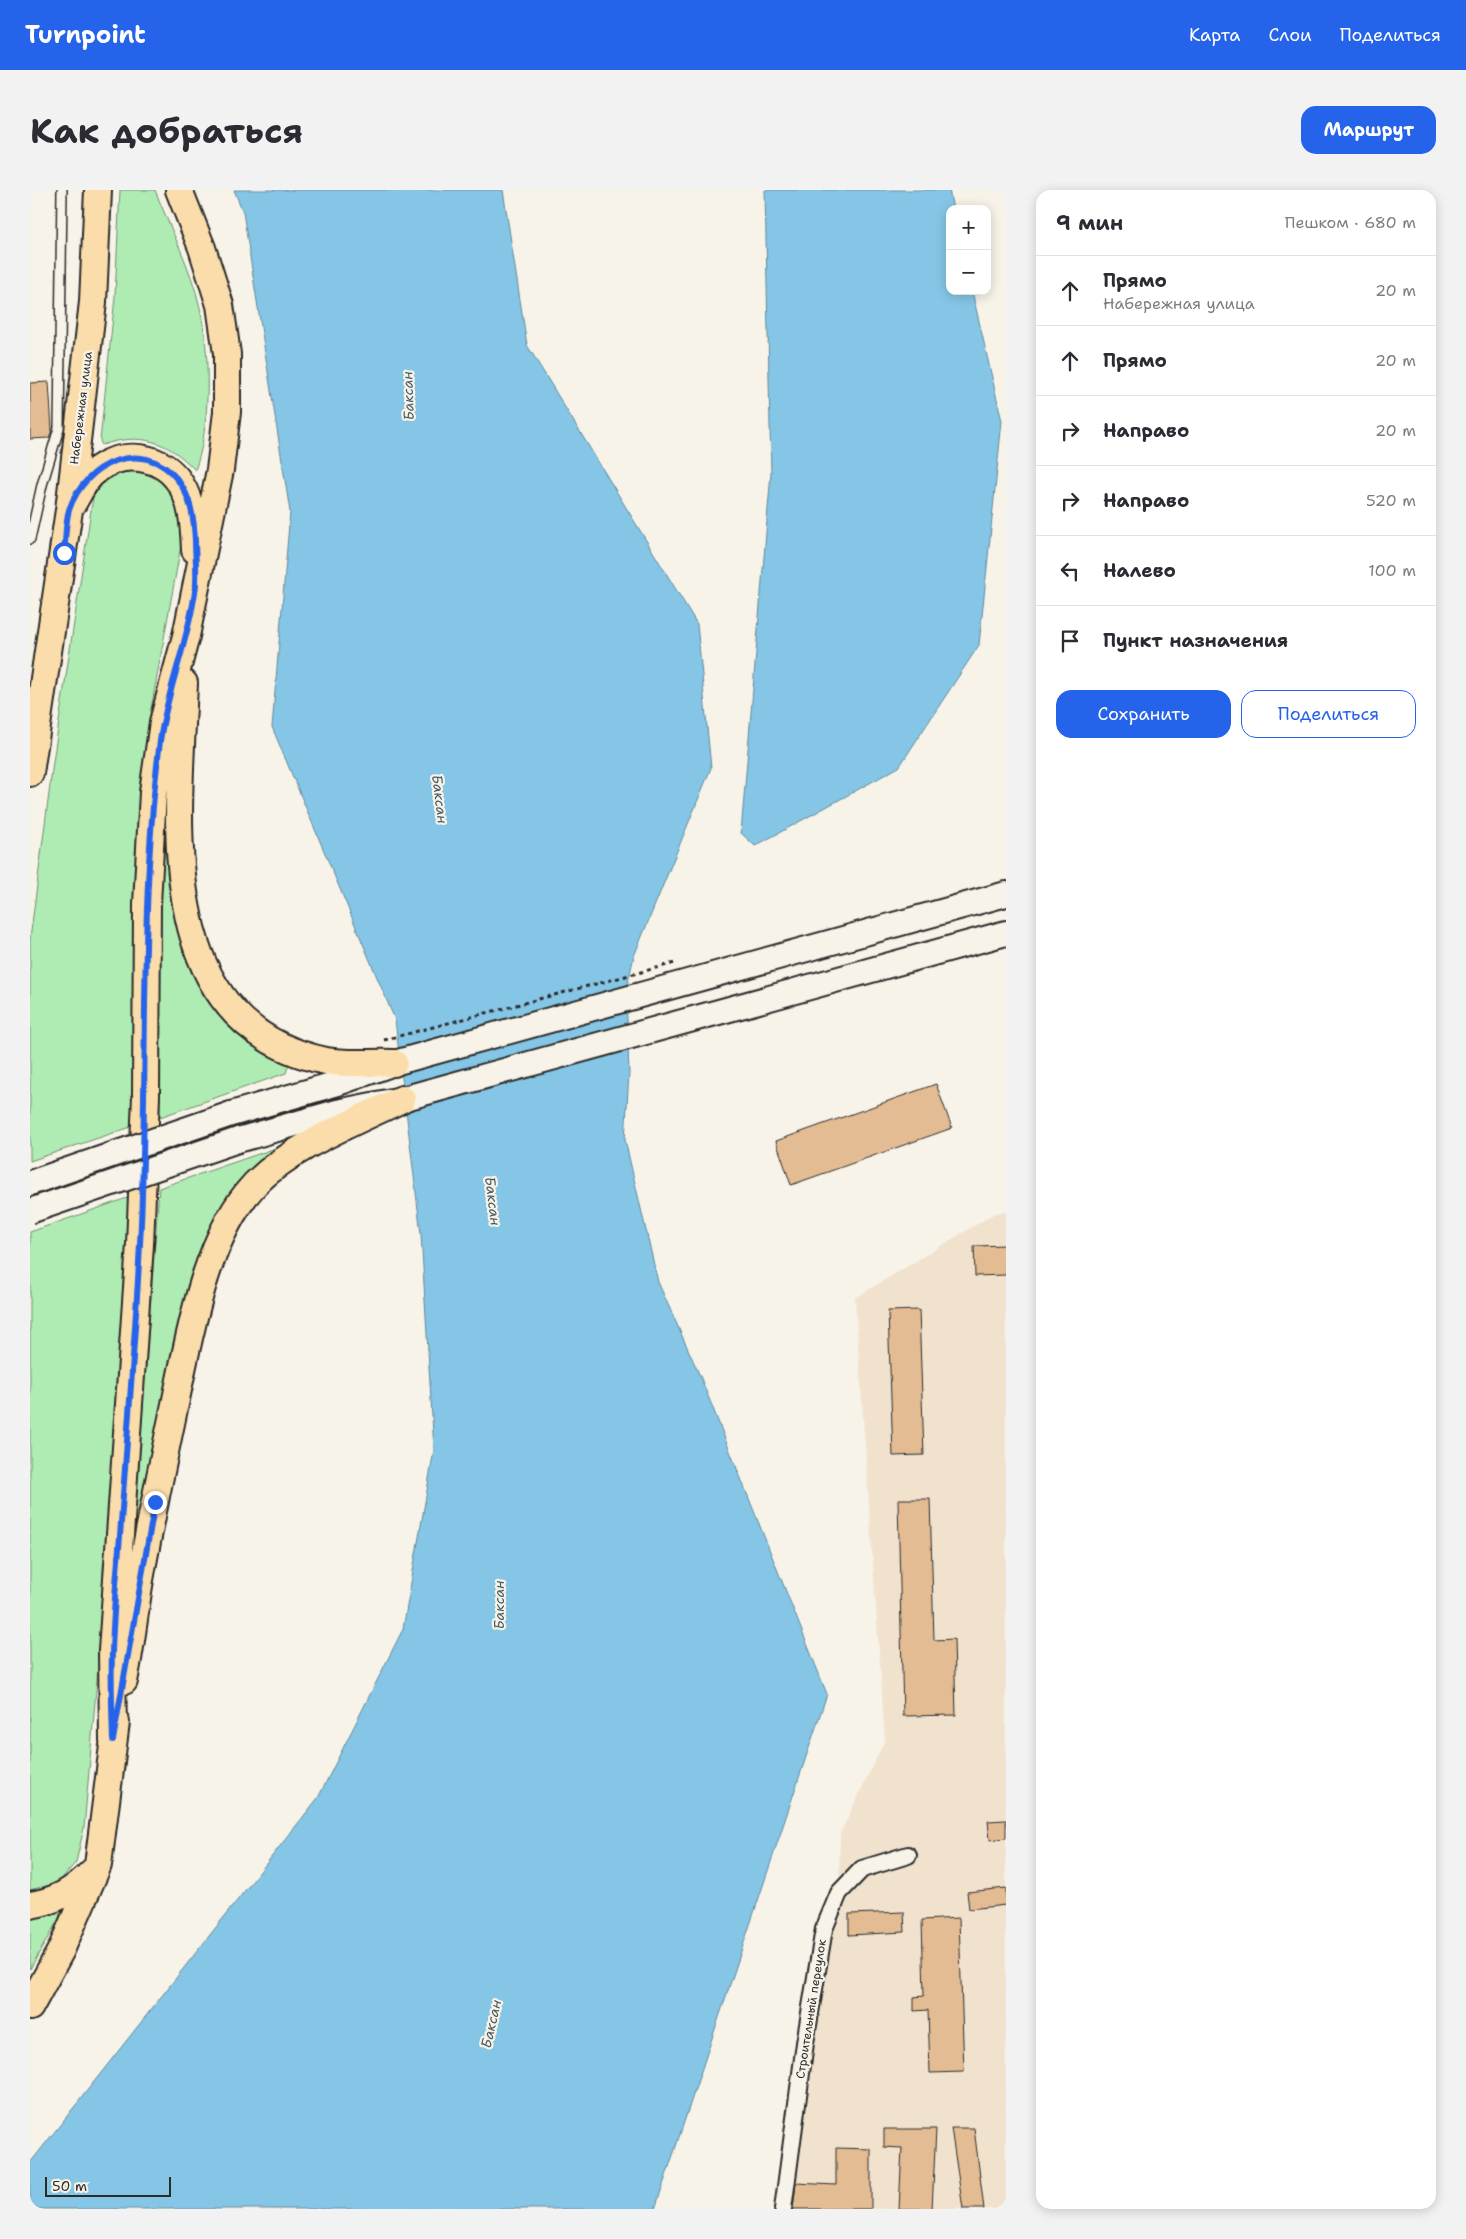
<!DOCTYPE html>
<html lang="ru">
<meta charset="utf-8">
<style>
:root{--surface:#fff;--page:#f2f2f3;--text:#2b2b33;--muted:#7c7c81;--line:#e1e1e2;--accent:#2563eb}
body{margin:0;font-family:"Shantell Sans",sans-serif;background:var(--page);color:var(--text)}
.controls{position:absolute;right:15px;top:15px;display:grid;overflow:hidden;border-radius:10px;box-shadow:0 2px 12px #0003}
.controls button{width:45px;height:45px;display:grid;place-items:center;padding:0;border:0;border-bottom:1px solid var(--line);background:var(--surface);color:var(--text);font:25px sans-serif}
.scale{position:absolute;left:15px;bottom:12px;width:126px;box-sizing:border-box;padding-left:5px;border:2px solid #2b2b2b;border-top:0;font-size:14px;line-height:18px;white-space:nowrap;color:#2b2b2b;-webkit-text-stroke:4px #f7f3e8;paint-order:stroke}
.stop{position:absolute;width:15px;height:15px;margin:-11px;border:4px solid #2563eb;border-radius:50%;background:#fff}
.stop.end{background:#2563eb;border-color:#fff;box-shadow:0 1px 5px #0008}
.list{margin:0;padding:0;list-style:none}
h2{display:flex;justify-content:space-between;align-items:center;height:65px;margin:0;padding:0 20px;font-size:21px}
h2 small{font-size:16px;font-weight:400;color:var(--muted)}
.list li{display:grid;grid-template-columns:32px 1fr auto;gap:15px;align-items:center;box-sizing:border-box;height:70px;padding:0 20px;border-top:1px solid var(--line)}
.list b{display:block;font-size:19px;white-space:nowrap}
.list p{margin:0;font-size:16px;white-space:nowrap;color:var(--muted)}
.list em{font-size:16px;font-style:normal;color:var(--muted)}
.actions{display:flex;gap:10px;padding:15px 20px}
.actions a{flex:1;padding:11px 0;border:1px solid var(--accent);border-radius:15px;text-align:center;font-size:18px;color:var(--accent)}
.actions .main{background:var(--accent);color:#fff}
.icon{flex:none;width:28px;height:28px;fill:none;stroke:currentColor;stroke-width:2;stroke-linecap:round;stroke-linejoin:round}
.map{position:relative;flex:none;width:976px;height:2019px;overflow:hidden;border-radius:15px}
header{display:flex;align-items:center;gap:30px;box-sizing:border-box;height:70px;padding:0 25px;background:var(--accent);color:#fff}
header strong{font-size:24px}
nav{display:flex;gap:28px;margin-inline-start:auto;font-size:18px}
.intro{display:flex;align-items:center;justify-content:space-between;box-sizing:border-box;height:120px;padding:0 30px}
h1{margin:0;font-size:35px}
.button{padding:12px 22px;border-radius:15px;background:var(--accent);color:#fff;font-size:18px;font-weight:700}
main{display:flex;gap:30px;padding:0 30px}
aside{flex:1;background:var(--surface);border-radius:15px;box-shadow:0 2px 12px #0003}
.map>svg:first-child{display:block}
</style>
<header>
<strong>Turnpoint</strong>
<nav><a>Карта</a><a>Слои</a><a>Поделиться</a></nav>
</header>
<div class="intro"><h1>Как добраться</h1><a class="button">Маршрут</a></div>
<main>
<div class="map">
<svg width="976" height="2019" viewBox="0 0 976 2019">
<rect width="100%" height="100%" fill="#f7f3e8"/>
<filter id="ink" filterUnits="userSpaceOnUse"><feTurbulence type="fractalNoise" baseFrequency=".02" numOctaves="2"/><feDisplacementMap in="SourceGraphic" scale="10" xChannelSelector="R" yChannelSelector="G"/><feConvolveMatrix kernelMatrix="1 2 1 2 8 2 1 2 1" color-interpolation-filters="sRGB"/></filter>
<g filter="url(#ink)">
<path fill="#f1e2ce" d="M976,1022V2019H753L775,1853L809,1703L810,1644L855,1550L825,1108L965,1023Z"/>
<path fill="#afecb3" stroke="#6d8c6f" d="M90,0H125C140,39 161,77 170,118C180,161 181,239 165,280C138,251 111,242 72,255L70,251L85,107Z
M100,276L124,281L144,295L154,339L121,519L114,574L104,936L0,971V749L24,565L63,307L77,285Z
M137,591L150,740L260,869L256,883L130,927V731Z
M243,959L247,965L197,1014L100,1393L129,998Z
M100,1007L76,1386L54,1638L46,1672L28,1693L0,1700V1042Z
M30,1721L29,1728L0,1779V1725Z"/>
<path fill="#85c6e6" stroke="#61889b" d="M204,0H473L497,155L667,434L681,578L604,766L596,801L599,883L595,950L628,1092L670,1186L797,1504L625,2019H0V1973L288,1608L373,1439L404,1260L391,1044L365,830L242,537L260,322L213,22Z
M735,0H919L923,19H920V101H942L972,231L949,455L869,577L725,656L711,643L741,283Z"/>
<path fill="#e3bc93" stroke="#2b2b2b" d="M19,192L22,240L19,248L0,249V193Z
M906,894L922,938L761,995L746,951Z
M976,1055V1085L945,1086L944,1056Z
M889,1120L894,1265L863,1266L858,1121Z
M868,1309H900L904,1450L924,1449L926,1525L873,1526Z
M976,1630V1648L960,1650L958,1631Z
M976,1698V1715L939,1719L937,1702Z
M874,1722L875,1742L819,1745V1724Z
M929,1728L934,1882L900,1883L898,1820L884,1821V1807L894,1806L892,1730Z
M921,1938H944L954,2019H933Z
M854,1939H906L902,2019H869L872,1958L854,1957Z
M806,1958L841,1959V2019H763L766,1993L806,1995Z"/>
<g fill="none" stroke-linecap="round" stroke-linejoin="round">
<g stroke="#2b2b2b" stroke-width="12">
<path id="service" d="M0,349L12,295L29,238L32,0"/>
</g>
<g stroke="#2b2b2b" stroke-width="20">
<path id="minor" d="M753,2019L775,1853L794,1739L809,1703L832,1679L878,1665"/>
</g>
<g stroke="#2b2b2b" stroke-width="28">
<path id="secondary" d="M201,924L308,893L364,873L976,704
M208,950L307,922L372,909L976,743"/>
</g>
<g stroke="#2b2b2b" stroke-width="30">
<path id="primary" d="M43,313C50,301 56,287 68,279C94,260 132,265 150,293C163,313 164,337 165,360
M154,493C149,627 119,834 296,871C317,875 342,872 364,873
M0,583L39,320L63,112L68,0
M94,1491C101,1458 104,1424 110,1390C120,1333 132,1276 144,1219C159,1149 174,1048 225,994C262,956 325,932 372,909
M83,1550L82,1461L110,1054L116,906L117,714L123,602L133,532L156,446L190,280L197,222V164L190,115L172,58L149,0
M0,1715C26,1711 44,1701 62,1682
M0,1817L31,1760L68,1675L86,1532"/>
</g>
<path stroke="#2b2b2b" stroke-width="3" stroke-dasharray="4 4" stroke-linecap="butt" d="M354,850L645,773"/>
<use href="#service" stroke="#f7f3e8" stroke-width="9"/>
<use href="#minor" stroke="#f7f3e8" stroke-width="16"/>
<use href="#secondary" stroke="#f7f3e8" stroke-width="24"/>
<use href="#primary" stroke="#fbddab" stroke-width="26"/>
<g stroke="#2b2b2b" stroke-width="28" stroke-linecap="butt">
<path id="secondary-bridge" d="M0,993L201,924
M0,1021L208,950"/>
</g>
<use href="#secondary-bridge" stroke="#f7f3e8" stroke-width="24"/>
</g>
</g>
<g fill="none" stroke-linecap="round" stroke-linejoin="round" filter="url(#ink)">
<path stroke="#2563eb" stroke-width="6" d="M34,363C36,349 35,333 39,320C55,273 112,246 147,289C161,306 164,329 165,351C165,367 168,386 165,402C158,452 137,500 130,551C108,717 119,887 110,1054C105,1151 97,1249 90,1346C87,1384 83,1423 82,1462C81,1491 82,1521 83,1550L125,1312"/>
</g>
<g text-anchor="middle" dominant-baseline="central" stroke-width="4.5" stroke-linejoin="round" paint-order="stroke">
<g font-size="12" fill="#2b2b2b" stroke="#f7f3e8">
<text transform="translate(51 218) rotate(-83)">Набережная улица</text>
<text transform="translate(781 1819) rotate(-81)">Строительный переулок</text>
</g>
<g font-size="14" font-style="italic" fill="#465a63" stroke="#f7f3e8">
<text transform="translate(378 206) rotate(-92)">Баксан</text>
<text transform="translate(410 609) rotate(83)">Баксан</text>
<text transform="translate(463 1011) rotate(83)">Баксан</text>
<text transform="translate(469 1415) rotate(-90)">Баксан</text>
<text transform="translate(461 1834) rotate(-77)">Баксан</text>
</g>
</g>
</svg>
<div class="controls">
<button>+</button>
<button>−</button>
</div>
<div class="scale">50 m</div>
<div class="stop" style="left:34px;top:363px"></div>
<div class="stop end" style="left:125px;top:1312px"></div>
</div>
<aside>
<h2>9 мин<small>Пешком · 680 m</small></h2>
<ul class="list">
<li><svg class="icon" aria-label="ahead" viewBox="0 0 24 24"><path d="M12 20V5M6 11l6-6 6 6"/></svg><div><b>Прямо</b><p>Набережная улица</p></div><em>20 m</em></li>
<li><svg class="icon" aria-label="ahead" viewBox="0 0 24 24"><path d="M12 20V5M6 11l6-6 6 6"/></svg><div><b>Прямо</b></div><em>20 m</em></li>
<li><svg class="icon" aria-label="right" viewBox="0 0 24 24"><path d="M7 20v-9h11M14 6l5 5-5 5"/></svg><div><b>Направо</b></div><em>20 m</em></li>
<li><svg class="icon" aria-label="right" viewBox="0 0 24 24"><path d="M7 20v-9h11M14 6l5 5-5 5"/></svg><div><b>Направо</b></div><em>520 m</em></li>
<li><svg class="icon" aria-label="left" viewBox="0 0 24 24"><path d="M17 20v-9H6M10 6l-5 5 5 5"/></svg><div><b>Налево</b></div><em>100 m</em></li>
<li><svg class="icon" aria-label="arrive" viewBox="0 0 24 24"><path d="M6 21V4h12l-3 4 3 4H6"/></svg><div><b>Пункт назначения</b></div></li>
</ul>
<div class="actions"><a class="main">Сохранить</a><a>Поделиться</a></div>
</aside>
</main>
